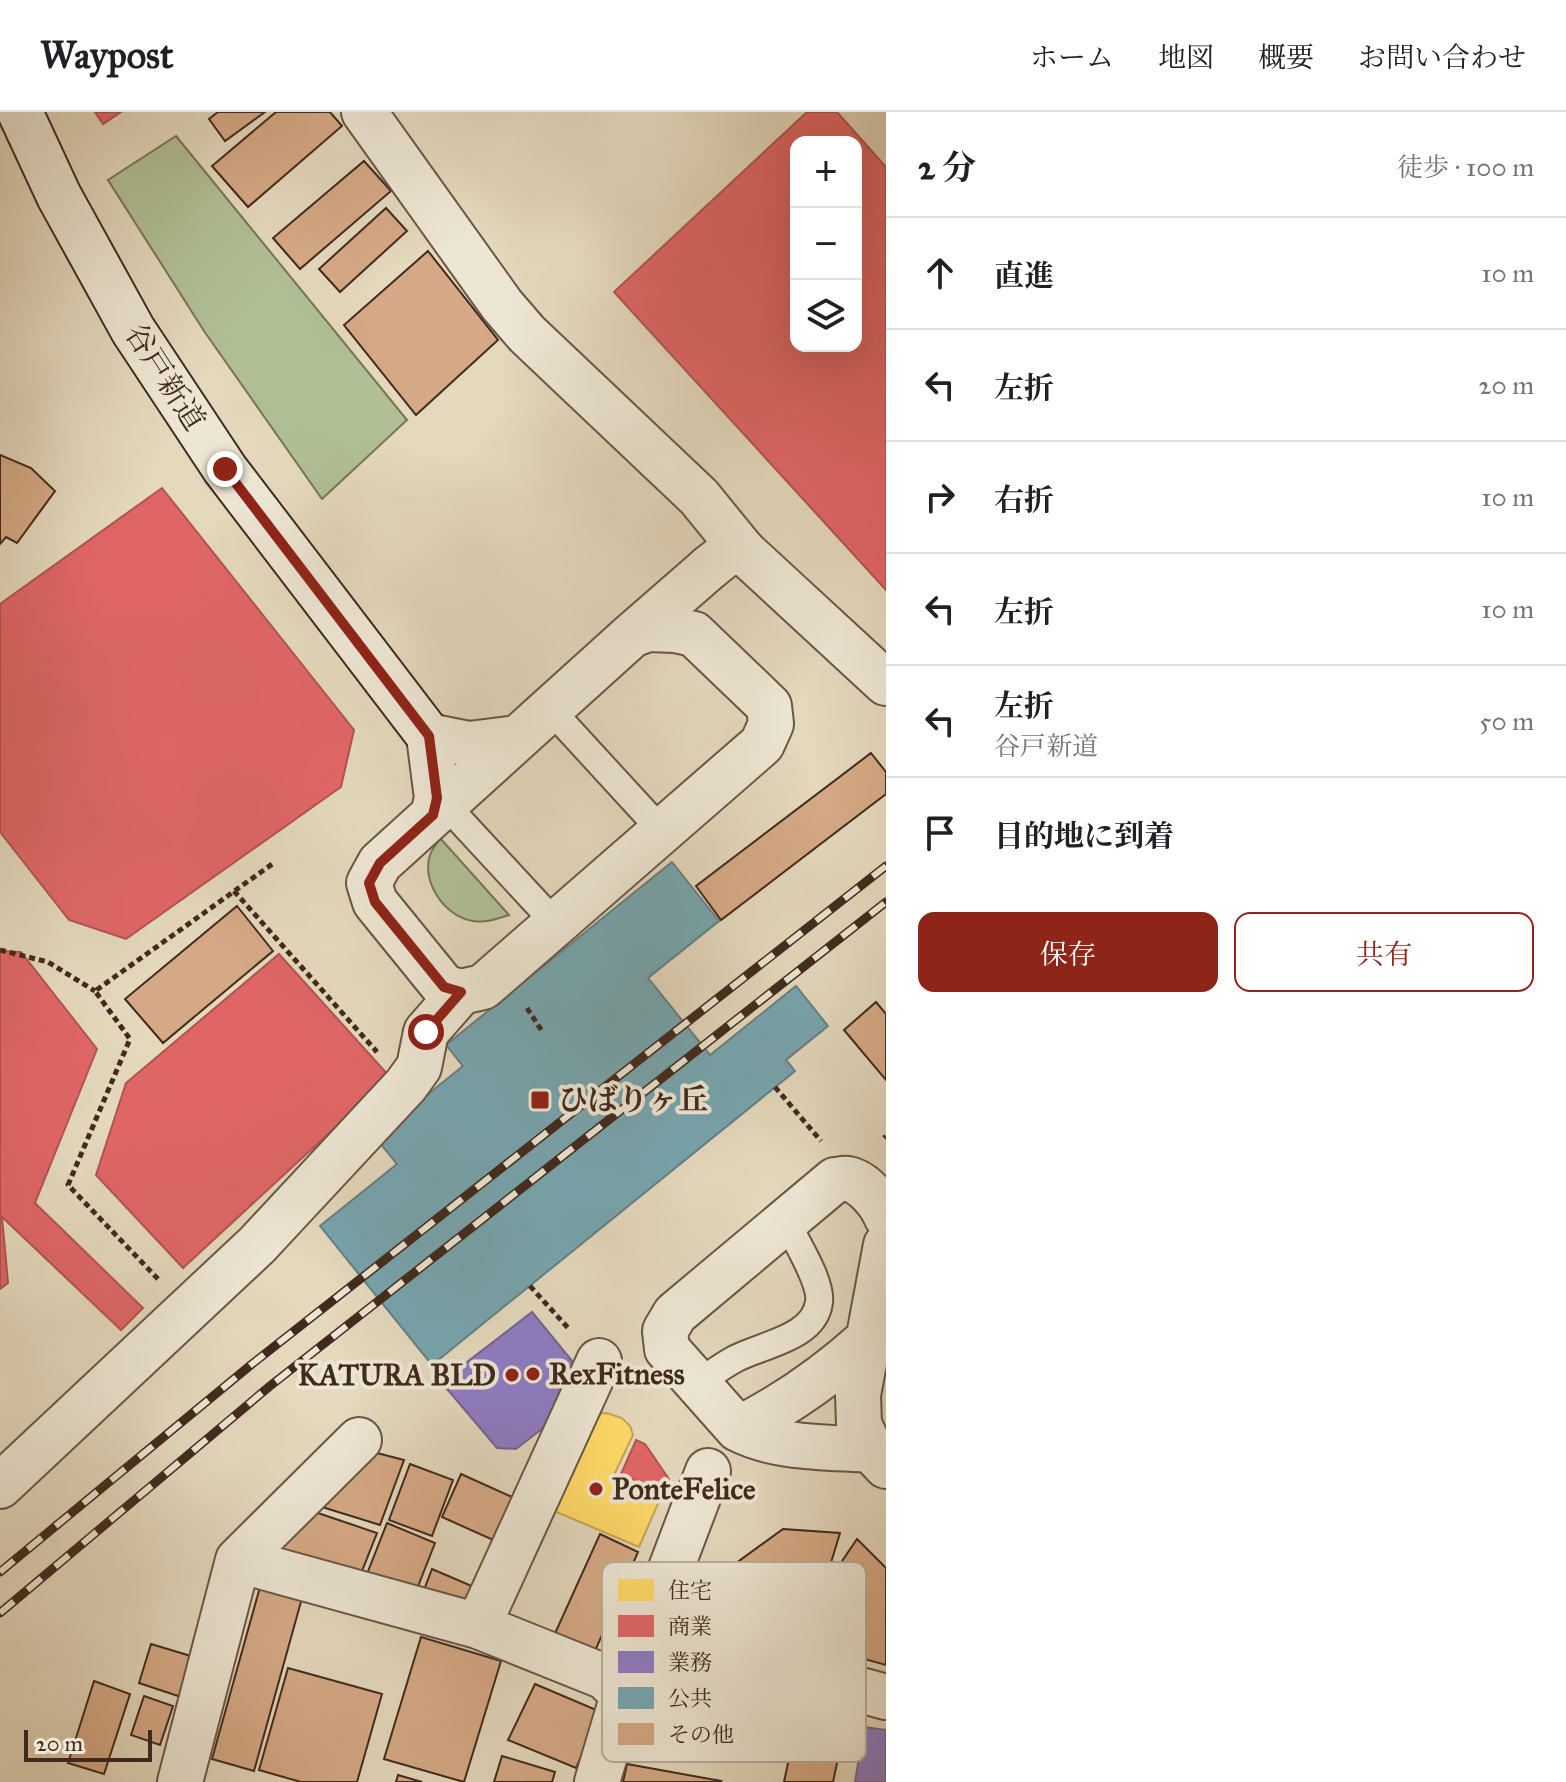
<!DOCTYPE html>
<html lang="ja">
<meta charset="utf-8">
<style>
:root{--surface:#fff;--page:#f6f6f6;--text:#202124;--muted:#757577;--line:#e0e0e0;--accent:#8f2418}
body{margin:0;font-family:"IM FELL Great Primer","Noto Serif JP",serif;background:var(--page);color:var(--text)}
.controls{position:absolute;right:24px;top:24px;display:grid;overflow:hidden;border-radius:16px;box-shadow:0 8px 32px #0002}
.controls button{width:72px;height:72px;display:grid;place-items:center;padding:0;border:0;border-bottom:2px solid var(--line);background:var(--surface);color:var(--text);font:40px sans-serif}
.scale{position:absolute;left:24px;bottom:20px;width:128px;box-sizing:border-box;padding-left:8px;border:4px solid #412a1d;border-top:0;font-size:22px;line-height:28px;white-space:nowrap;color:#412a1d;-webkit-text-stroke:6px #ede6d4;paint-order:stroke}
.stop{position:absolute;width:24px;height:24px;margin:-18px;border:6px solid #8f2418;border-radius:50%;background:#fff}
.stop.end{background:#8f2418;border-color:#fff;box-shadow:0 2px 8px #0008}
.list{margin:0;padding:0;list-style:none}
h2{display:flex;justify-content:space-between;align-items:center;height:104px;margin:0;padding:0 32px;font-size:34px}
h2 small{font-size:26px;font-weight:400;color:var(--muted)}
.list li{display:grid;grid-template-columns:52px 1fr auto;gap:24px;align-items:center;box-sizing:border-box;height:112px;padding:0 32px;border-top:2px solid var(--line)}
.list b{display:block;font-size:30px;white-space:nowrap}
.list p{margin:0;font-size:26px;white-space:nowrap;color:var(--muted)}
.list em{font-size:26px;font-style:normal;color:var(--muted)}
.actions{display:flex;gap:16px;padding:24px 32px}
.actions a{flex:1;padding:18px 0;border:2px solid var(--accent);border-radius:16px;text-align:center;font-size:28px;color:var(--accent)}
.actions .main{background:var(--accent);color:#fff}
.icon{flex:none;width:44px;height:44px;fill:none;stroke:currentColor;stroke-width:2;stroke-linecap:round;stroke-linejoin:round}
.map{position:relative;flex:none;width:886px;height:1670px;overflow:hidden}
header{display:flex;align-items:center;gap:48px;box-sizing:border-box;height:112px;padding:0 40px;background:var(--surface);border-bottom:2px solid var(--line)}
header strong{font-size:38px}
nav{display:flex;gap:44px;margin-inline-start:auto;font-size:28px}
main{display:flex}
aside{flex:1;background:var(--surface)}
.map>svg:first-child{display:block}
</style>
<header>
<strong>Waypost</strong>
<nav><a>ホーム</a><a>地図</a><a>概要</a><a>お問い合わせ</a></nav>
</header>
<main>
<div class="map">
<svg width="886" height="1670" viewBox="0 0 886 1670">
<rect width="100%" height="100%" fill="#e4d8bd"/>
<filter id="stains"><feTurbulence type="fractalNoise" baseFrequency=".0025" numOctaves="4"/><feColorMatrix values="0 0 0 0 .2 0 0 0 0 .09 0 0 0 0 .02 0 0 0 .5 -.17"/></filter>
<radialGradient id="worn" r=".72"><stop offset=".6" stop-color="#630" stop-opacity="0"/><stop offset="1" stop-color="#630" stop-opacity=".3"/></radialGradient>
<path fill="#b0bf94" stroke="#787458" stroke-width="2" d="M176,24L407,308L322,387L204,219L108,68Z
M440,726L509,803C497,807 486,811 473,809C445,805 421,770 430,743C432,737 437,731 440,726Z"/>
<path fill="#ffd966" stroke="#c6a450" stroke-width="2" d="M607,1301L622,1306L630,1314L633,1323L612,1367L660,1387L639,1435L547,1396L595,1302Z"/>
<path fill="#e06666" stroke="#b05450" stroke-width="2" fill-rule="evenodd" d="M95,0H121L103,12Z
M807,0H837L886,55V478L614,180ZM796,30H856V234H796Z
M162,376L354,618L341,675L126,827L69,808L0,720V492Z
M672,756L716,809L643,859L399,1049L379,1025L464,954L452,934Z
M0,839L21,840L97,937L35,1091L143,1196L121,1218L2,1105L8,1171L0,1177Z
M279,842L390,965L183,1156L96,1063L126,971Z
M636,1328L645,1332L669,1367L663,1381L621,1362Z"/>
<path fill="#8e7cc3" stroke="#776391" stroke-width="2" d="M532,1200L577,1255L552,1309L516,1337L497,1336L441,1270Z
M864,1615L886,1618V1670H855Z"/>
<path fill="#76a5af" stroke="#668083" stroke-width="2" d="M672,750L719,809L648,866L710,943L796,874L828,914L786,948L795,959L432,1253L320,1114L397,1052L375,1025L463,954L446,933Z"/>
<path fill="#d5a985" stroke="#412a1d" stroke-width="2" d="M218,0H265L225,29L209,7Z
M276,0H330L342,14L248,95L212,54Z
M364,49L391,79L300,157L273,126Z
M386,96L407,119L340,180L319,157Z
M428,139L498,228L416,303L344,213Z
M0,343L31,356L55,379L17,431L6,425L0,432Z
M871,641L886,660V682L721,808L696,774Z
M237,794L273,839L163,931L125,887Z
M876,890L886,902V968L844,918Z
M373,1340L404,1348L380,1413L322,1395Z
M410,1352L453,1368L432,1424L389,1408Z
M461,1362L521,1389L502,1432L442,1405Z
M312,1399L377,1421L360,1464L275,1438Z
M387,1411L435,1431L415,1482L367,1462Z
M783,1417L840,1421L803,1543L700,1510L717,1465Z
M600,1422L638,1440L592,1546L552,1528Z
M857,1427L886,1456V1553L815,1533L836,1458Z
M432,1457L481,1478L470,1504L422,1483Z
M260,1475L302,1486L254,1659L212,1647Z
M421,1525L501,1549L464,1670L384,1647Z
M151,1532L194,1545L181,1585L139,1571Z
M288,1556L382,1582L357,1670H301L259,1658Z
M94,1569L130,1582L104,1662L68,1651Z
M535,1572L601,1600L576,1656L508,1628Z
M144,1584L173,1594L160,1633L131,1623Z
M799,1599L846,1609L833,1670H784Z
M502,1644L555,1660L552,1670H494Z
M627,1652L721,1669L720,1670H623Z
M398,1663L422,1670H396Z"/>
<g fill="none" stroke-linecap="round" stroke-linejoin="round">
<g stroke="#6a5645" stroke-width="30">
<path id="service" d="M550,597L661,718
M445,692L556,812
M698,1271C710,1263 722,1254 735,1247C761,1233 815,1226 819,1190C822,1170 795,1128 786,1109"/>
</g>
<g stroke="#6a5645" stroke-width="48">
<path id="minor" d="M364,0L502,193L527,222L699,385L743,439
M648,517L675,518L694,522L769,594L771,612L762,632L483,875L461,880L444,875L375,790L369,771L380,751L433,703L437,686L429,624L469,632L518,626L632,523Z
M632,523L710,455
M433,703L518,626
M886,1104C881,1091 863,1069 848,1067C844,1066 839,1068 835,1068L675,1202L665,1219L667,1237L738,1317C777,1337 828,1335 871,1338L859,1312L858,1283L886,1133
M738,1317C786,1293 827,1264 867,1228
M0,1374L257,1133L406,973L419,955L426,920L461,880
M238,1448L478,1514L599,1249
M478,1514L605,1565L623,1583L654,1592L729,1542L886,1585
M180,1670L238,1448L359,1328
M597,1670L623,1583L708,1359"/>
</g>
<g stroke="#6a5645" stroke-width="48">
<path id="tertiary" d="M710,455L729,440L743,439L886,571
M871,1338L886,1354"/>
</g>
<g stroke="#412a1d" stroke-width="48">
<path id="secondary" d="M20,0L59,84L133,218L225,357L429,624"/>
</g>
<path stroke="#412a1d" stroke-width="5" stroke-dasharray="6 4" stroke-linecap="butt" d="M234,779L377,940
M0,838L48,850L95,879
M527,896L542,919
M775,975L821,1029
M884,1026L886,1024
M158,1167L68,1073L130,927L95,879L275,750
M530,1174L569,1217"/>
<use href="#service" stroke="#ede6d4" stroke-width="26"/>
<use href="#minor" stroke="#ede6d4" stroke-width="44"/>
<use href="#tertiary" stroke="#ede6d4" stroke-width="44"/>
<use href="#secondary" stroke="#ede6d4" stroke-width="44"/>
<g stroke="#412a1d" stroke-width="9">
<path id="rail" d="M0,1460L252,1252L886,754
M0,1501L270,1274L886,790"/>
</g>
<use href="#rail" stroke="#ede6d4" stroke-width="6" stroke-dasharray="18" stroke-linecap="butt"/>
</g>
<g fill="none" stroke-linecap="round" stroke-linejoin="round">
<path stroke="#8f2418" stroke-width="10" d="M225,357L429,624L437,686L433,703L380,751L369,771L375,790L444,875L461,880L426,920"/>
</g>
<g fill="#8f2418" stroke="#ede6d4" stroke-width="3">
<rect x="530" y="978" width="20" height="20" rx="4"/>
<circle cx="533" cy="1262" r="8"/>
<circle cx="512" cy="1263" r="8"/>
<circle cx="596" cy="1377" r="8"/>
</g>
<g text-anchor="middle" dominant-baseline="central" stroke-width="8" stroke-linejoin="round" paint-order="stroke">
<g font-size="30" fill="#412a1d" stroke="#ede6d4">
<text transform="translate(165 265) rotate(57)">谷戸新道</text>
</g>
<g font-size="30" font-weight="bold" fill="#412a1d" stroke="#ede6d4" text-anchor="start">
<text x="558" y="988">ひばりヶ丘</text>
<text x="549" y="1262">RexFitness</text>
<text x="496" y="1263" text-anchor="end">KATURA BLD</text>
<text x="612" y="1377">PonteFelice</text>
</g>
</g>
<rect x="602" y="1450" width="264" height="200" rx="12" fill="#ede6d4" stroke="#b9ae9d" stroke-width="2"/>
<rect x="618" y="1467" width="36" height="22" fill="#ffd966"/>
<rect x="618" y="1503" width="36" height="22" fill="#e06666"/>
<rect x="618" y="1539" width="36" height="22" fill="#8e7cc3"/>
<rect x="618" y="1575" width="36" height="22" fill="#76a5af"/>
<rect x="618" y="1611" width="36" height="22" fill="#d5a985"/>
<g font-size="22" fill="#412a1d">
<text x="668" y="1486">住宅</text>
<text x="668" y="1522">商業</text>
<text x="668" y="1558">業務</text>
<text x="668" y="1594">公共</text>
<text x="668" y="1630">その他</text>
</g>
<rect width="100%" height="100%" filter="url(#stains)"/>
<rect width="100%" height="100%" fill="url(#worn)"/>
</svg>
<div class="controls">
<button>+</button>
<button>−</button>
<button><svg class="icon" aria-label="layers" viewBox="0 0 24 24"><path d="M12 4l9 5-9 5-9-5zM3 14l9 5 9-5"/></svg></button>
</div>
<div class="scale">20 m</div>
<div class="stop" style="left:426px;top:920px"></div>
<div class="stop end" style="left:225px;top:357px"></div>
</div>
<aside>
<h2>2 分<small>徒歩 · 100 m</small></h2>
<ul class="list">
<li><svg class="icon" aria-label="ahead" viewBox="0 0 24 24"><path d="M12 20V5M6 11l6-6 6 6"/></svg><div><b>直進</b></div><em>10 m</em></li>
<li><svg class="icon" aria-label="left" viewBox="0 0 24 24"><path d="M17 20v-9H6M10 6l-5 5 5 5"/></svg><div><b>左折</b></div><em>20 m</em></li>
<li><svg class="icon" aria-label="right" viewBox="0 0 24 24"><path d="M7 20v-9h11M14 6l5 5-5 5"/></svg><div><b>右折</b></div><em>10 m</em></li>
<li><svg class="icon" aria-label="left" viewBox="0 0 24 24"><path d="M17 20v-9H6M10 6l-5 5 5 5"/></svg><div><b>左折</b></div><em>10 m</em></li>
<li><svg class="icon" aria-label="left" viewBox="0 0 24 24"><path d="M17 20v-9H6M10 6l-5 5 5 5"/></svg><div><b>左折</b><p>谷戸新道</p></div><em>50 m</em></li>
<li><svg class="icon" aria-label="arrive" viewBox="0 0 24 24"><path d="M6 21V4h12l-3 4 3 4H6"/></svg><div><b>目的地に到着</b></div></li>
</ul>
<div class="actions"><a class="main">保存</a><a>共有</a></div>
</aside>
</main>
